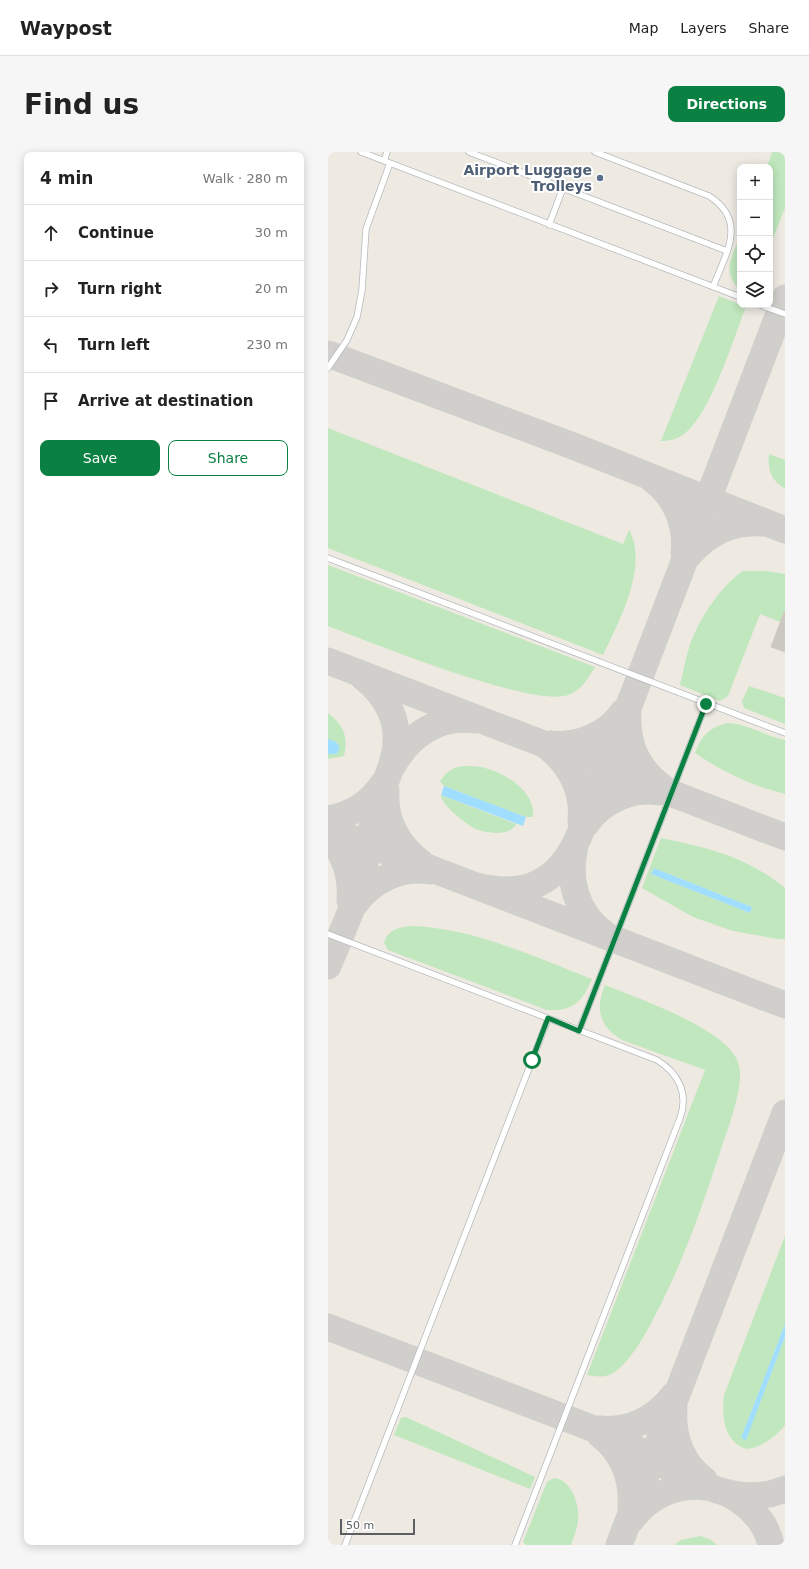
<!DOCTYPE html>
<meta charset="utf-8">
<style>
:root{--surface:#fff;--page:#f6f6f6;--text:#222;--muted:#767676;--line:#e0e0e0;--accent:#0b8043}
body{margin:0;font-family:"DejaVu Sans",sans-serif;background:var(--page);color:var(--text)}
.controls{position:absolute;right:12px;top:12px;display:grid;overflow:hidden;border-radius:8px;box-shadow:0 2px 10px #0003}
.controls button{width:36px;height:36px;display:grid;place-items:center;padding:0;border:0;border-bottom:1px solid var(--line);background:var(--surface);color:var(--text);font:20px sans-serif}
.scale{position:absolute;left:12px;bottom:10px;width:75px;box-sizing:border-box;padding-left:4px;border:2px solid #5a5f63;border-top:0;font-size:11px;line-height:14px;white-space:nowrap;color:#5a5f63;-webkit-text-stroke:3px #fff;paint-order:stroke}
.stop{position:absolute;width:12px;height:12px;margin:-9px;border:3px solid #0b8043;border-radius:50%;background:#fff}
.stop.end{background:#0b8043;border-color:#fff;box-shadow:0 1px 4px #0008}
.list{margin:0;padding:0;list-style:none}
h2{display:flex;justify-content:space-between;align-items:center;height:52px;margin:0;padding:0 16px;font-size:17px}
h2 small{font-size:13px;font-weight:400;color:var(--muted)}
.list li{display:grid;grid-template-columns:26px 1fr auto;gap:12px;align-items:center;box-sizing:border-box;height:56px;padding:0 16px;border-top:1px solid var(--line)}
.list b{display:block;font-size:15px;white-space:nowrap}
.list em{font-size:13px;font-style:normal;color:var(--muted)}
.actions{display:flex;gap:8px;padding:12px 16px}
.actions a{flex:1;padding:9px 0;border:1px solid var(--accent);border-radius:8px;text-align:center;font-size:14px;color:var(--accent)}
.actions .main{background:var(--accent);color:#fff}
.icon{flex:none;width:22px;height:22px;fill:none;stroke:currentColor;stroke-width:2;stroke-linecap:round;stroke-linejoin:round}
.map{position:relative;flex:none;width:457px;height:1393px;overflow:hidden;border-radius:8px}
header{display:flex;align-items:center;gap:24px;box-sizing:border-box;height:56px;padding:0 20px;background:var(--surface);border-bottom:1px solid var(--line)}
header strong{font-size:19px}
nav{display:flex;gap:22px;margin-inline-start:auto;font-size:14px}
.intro{display:flex;align-items:center;justify-content:space-between;box-sizing:border-box;height:96px;padding:0 24px}
h1{margin:0;font-size:28px}
.button{padding:10px 18px;border-radius:8px;background:var(--accent);color:#fff;font-size:14px;font-weight:700}
main{display:flex;gap:24px;padding:0 24px}
aside{flex:1;background:var(--surface);border-radius:8px;box-shadow:0 2px 10px #0003}
.map>svg:first-child{display:block}
</style>
<header>
<strong>Waypost</strong>
<nav><a>Map</a><a>Layers</a><a>Share</a></nav>
</header>
<div class="intro"><h1>Find us</h1><a class="button">Directions</a></div>
<main>
<aside>
<h2>4 min<small>Walk · 280 m</small></h2>
<ul class="list">
<li><svg class="icon" aria-label="ahead" viewBox="0 0 24 24"><path d="M12 20V5M6 11l6-6 6 6"/></svg><div><b>Continue</b></div><em>30 m</em></li>
<li><svg class="icon" aria-label="right" viewBox="0 0 24 24"><path d="M7 20v-9h11M14 6l5 5-5 5"/></svg><div><b>Turn right</b></div><em>20 m</em></li>
<li><svg class="icon" aria-label="left" viewBox="0 0 24 24"><path d="M17 20v-9H6M10 6l-5 5 5 5"/></svg><div><b>Turn left</b></div><em>230 m</em></li>
<li><svg class="icon" aria-label="arrive" viewBox="0 0 24 24"><path d="M6 21V4h12l-3 4 3 4H6"/></svg><div><b>Arrive at destination</b></div></li>
</ul>
<div class="actions"><a class="main">Save</a><a>Share</a></div>
</aside>
<div class="map">
<svg width="457" height="1393" viewBox="0 0 457 1393">
<rect width="100%" height="100%" fill="#eeeae2"/>
<path fill="#c0e7bd" fill-rule="evenodd" d="M444,0H457V56L442,94V15H439Z
M412,84V138C393,120 404,105 412,84Z
M391,144L418,155C405,187 383,262 356,282C350,287 341,289 333,289Z
M0,276L295,392L301,378C321,413 291,470 275,503L0,396Z
M441,302L457,308V337C444,329 439,318 441,302Z
M0,413L267,515C260,526 253,539 240,543C204,556 42,490 0,474Z
M415,419H439L457,422V472L432,462L400,544L392,549L352,533C355,521 357,508 361,496C369,470 392,434 415,419Z
M421,534L457,546V572L416,556L414,549Z
M0,561C15,573 21,584 16,604L0,607Z
M400,571C420,572 437,584 457,588V642C424,634 395,620 367,601C373,584 382,575 400,571Z
M134,614C140,614 147,614 153,615C175,620 208,638 205,665H198L116,634L112,629C118,621 123,616 134,614Z
M113,643L188,672C183,684 159,682 148,677C139,673 113,653 113,643Z
M333,686C381,696 417,704 457,736V787H450L405,779L365,765L314,736ZM326,716L424,755L422,761L323,722Z
M82,774C144,775 206,805 264,827C254,851 245,859 219,858L60,798L56,791C60,778 69,776 82,774Z
M277,833C309,846 396,876 409,908C410,911 412,916 412,920C413,939 402,972 395,991C378,1043 360,1097 336,1146C324,1169 309,1203 288,1219C280,1226 269,1225 259,1223L377,918L294,888C271,874 267,857 277,833Z
M457,1084V1172L413,1286L418,1287L457,1185V1273C447,1285 435,1295 418,1297C395,1289 394,1264 396,1243Z
M78,1265L207,1325L202,1337L66,1283L73,1266Z
M226,1326C244,1328 252,1353 250,1369C249,1377 246,1385 243,1393H198L195,1390L219,1330Z
M373,1384L383,1388L389,1393H346L353,1388Z"/>
<path fill="#a0deff" d="M0,587L8,590L12,595L9,602H0Z
M116,634L198,665L195,674L113,643Z
M326,716L424,755L422,761L323,722Z
M457,1172V1185L418,1288L413,1286Z"/>
<g fill="none" stroke-linecap="round" stroke-linejoin="round">
<path stroke="#d0cfcb" stroke-width="27" d="M0,202L245,294L457,378
M325,328C348,345 359,373 356,401
M360,404C380,381 403,369 434,371
M0,509L457,685
M300,559C298,590 309,617 334,635
M222,592C251,595 279,583 295,560
M220,595C243,614 256,640 253,670
M65,613C82,583 111,563 146,568
M58,639C56,669 70,693 93,711
M0,667C24,663 41,652 55,632
M258,672C274,649 304,635 332,640
M0,677L457,853
M0,684C17,702 24,723 22,748
M247,694C239,727 248,762 277,782
M145,733C195,747 230,732 251,684L457,146
M26,753C43,729 72,714 102,719
M0,814C11,786 25,758 33,729C39,705 42,681 48,657C55,631 70,609 68,581C67,559 52,538 35,525
M0,1175L279,1282C332,1305 396,1364 457,1337
M346,1256C344,1285 353,1310 376,1328
M271,1277C301,1280 327,1267 345,1244
M272,1283C295,1300 305,1327 303,1356
M399,1341C420,1352 438,1369 443,1393
M303,1368C322,1343 349,1331 379,1335
M291,1393L457,961"/>
</g>
<path fill="#cbc7c1" stroke="#d3cbc0" d="M456,460H457V500L443,495Z"/>
<g fill="none" stroke-linecap="round" stroke-linejoin="round">
<g stroke="#b4b9bd" stroke-width="7">
<path id="lane" d="M33,0L412,145
M141,0L399,99
M267,0L381,44C420,69 398,101 385,135
M56,9L59,0
M221,73L235,36
M432,153L457,162
M0,216L19,188L29,165L34,138L38,77L62,11
M0,406L457,581
M0,782L329,908C350,921 361,941 352,966L187,1393
M251,879L378,552
M17,1393L220,867"/>
</g>
<use href="#lane" stroke="#fff" stroke-width="5.5"/>
</g>
<g fill="none" stroke-linecap="round" stroke-linejoin="round">
<path stroke="#0b8043" stroke-width="5" d="M204,908L220,866L251,879L378,552"/>
</g>
<circle fill="#5c6f8a" stroke="#fff" stroke-width="1.5" cx="272" cy="26" r="4"/>
<g text-anchor="middle" dominant-baseline="central" stroke-width="4" stroke-linejoin="round" paint-order="stroke">
<g font-size="14" font-weight="bold" fill="#4e5e75" stroke="#fff" text-anchor="end">
<text x="264" y="18">Airport Luggage<tspan x="264" dy="16">Trolleys</tspan></text>
</g>
</g>
</svg>
<div class="controls">
<button>+</button>
<button>−</button>
<button><svg class="icon" aria-label="locate" viewBox="0 0 24 24"><circle cx="12" cy="12" r="6"/><path d="M12 2v4M12 18v4M2 12h4M18 12h4"/></svg></button>
<button><svg class="icon" aria-label="layers" viewBox="0 0 24 24"><path d="M12 4l9 5-9 5-9-5zM3 14l9 5 9-5"/></svg></button>
</div>
<div class="scale">50 m</div>
<div class="stop" style="left:204px;top:908px"></div>
<div class="stop end" style="left:378px;top:552px"></div>
</div>
</main>
